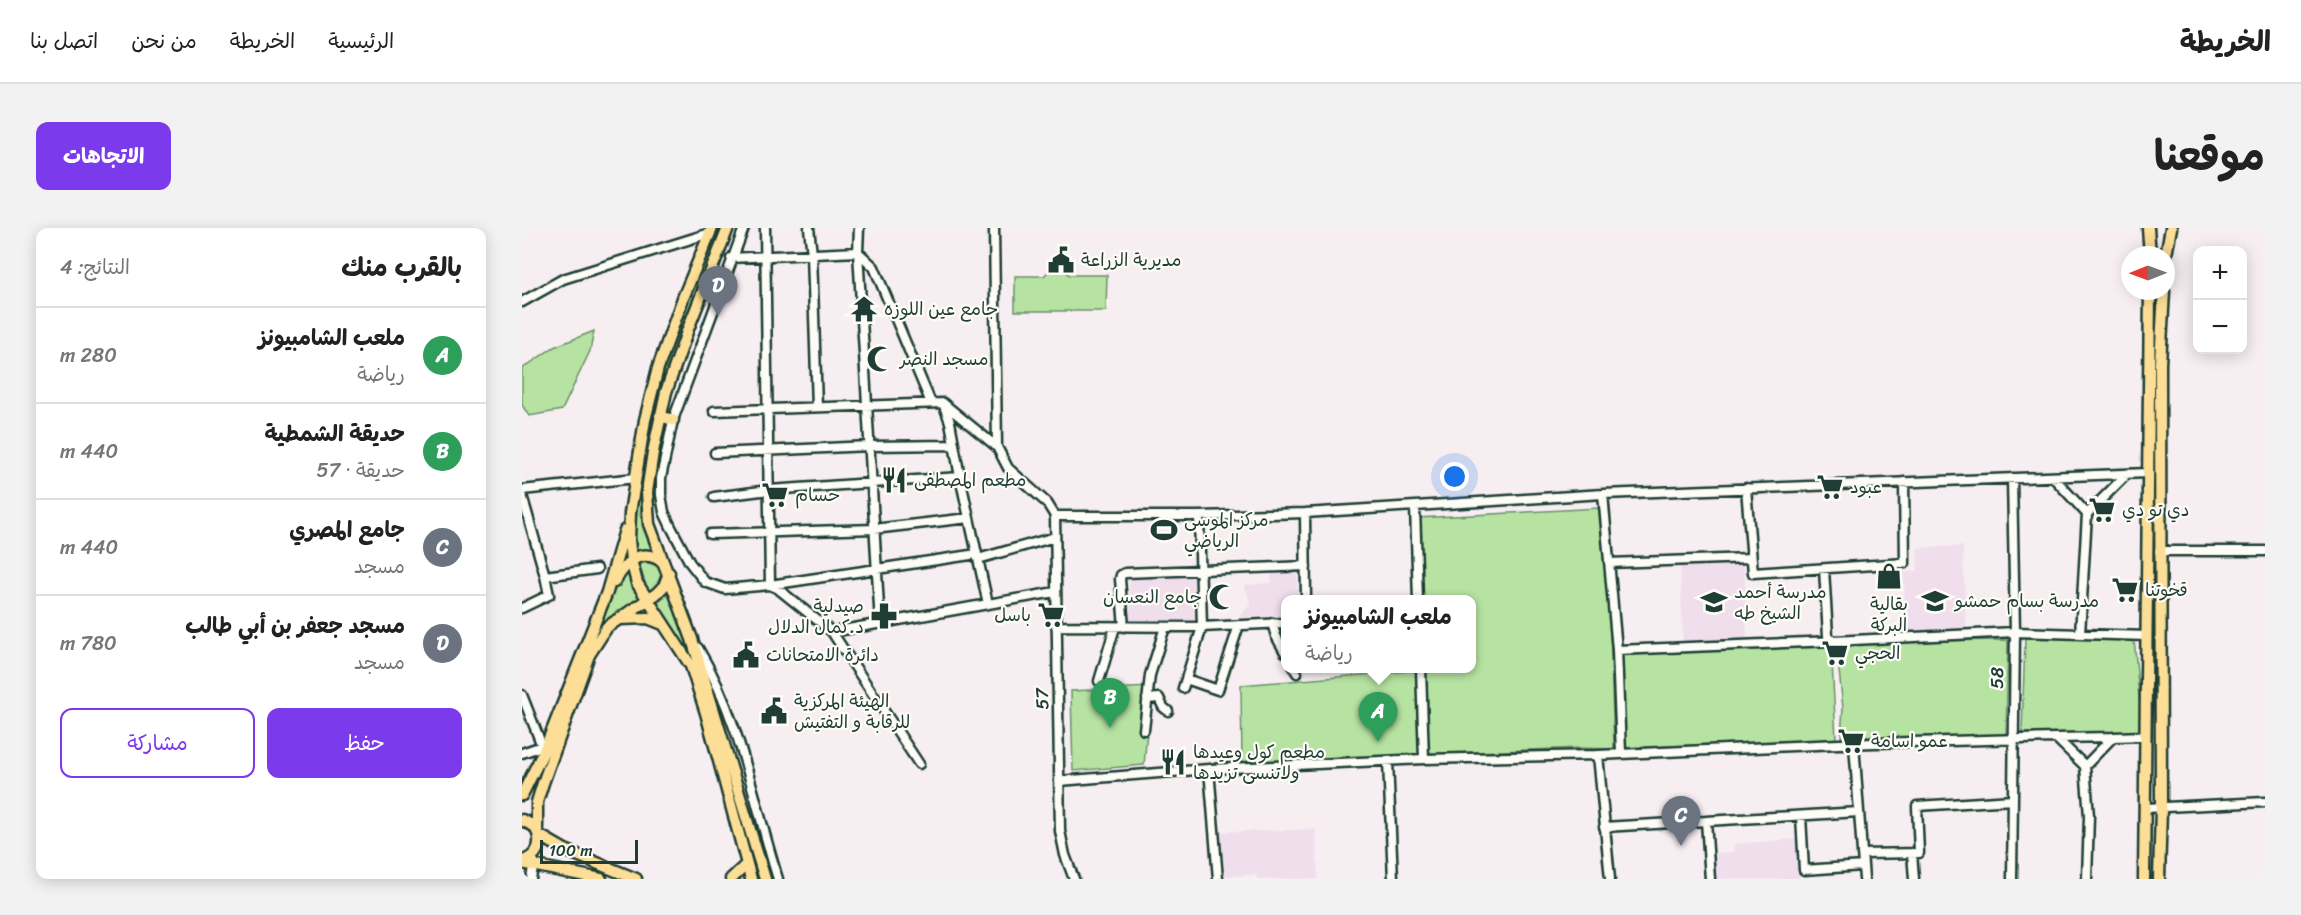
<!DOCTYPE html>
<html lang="ar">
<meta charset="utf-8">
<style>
:root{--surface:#fff;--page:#f2f2f2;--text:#222;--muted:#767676;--line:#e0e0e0;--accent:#7c3aed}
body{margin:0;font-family:Sriracha,"Playpen Sans Arabic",sans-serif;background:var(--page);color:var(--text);direction:rtl}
.controls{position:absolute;right:18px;top:18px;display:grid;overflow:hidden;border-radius:12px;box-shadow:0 3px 15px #0003}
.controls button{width:54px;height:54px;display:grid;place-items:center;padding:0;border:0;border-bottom:2px solid var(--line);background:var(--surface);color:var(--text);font:30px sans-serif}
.compass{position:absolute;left:1599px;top:18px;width:54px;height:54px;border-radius:50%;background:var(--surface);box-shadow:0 3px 15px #0003;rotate:269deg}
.scale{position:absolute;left:18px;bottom:15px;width:98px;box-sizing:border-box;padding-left:6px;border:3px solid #1f3d34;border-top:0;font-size:16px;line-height:21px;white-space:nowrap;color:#1f3d34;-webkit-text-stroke:4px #fdfcf7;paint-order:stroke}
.you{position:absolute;left:933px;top:249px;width:21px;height:21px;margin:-15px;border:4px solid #fff;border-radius:50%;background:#1a73e8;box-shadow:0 0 0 9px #1a73e833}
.badge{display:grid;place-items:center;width:39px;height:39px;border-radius:50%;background:var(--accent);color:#fff;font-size:20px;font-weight:700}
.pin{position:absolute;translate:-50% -50px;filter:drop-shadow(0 2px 3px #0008)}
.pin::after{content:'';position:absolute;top:32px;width:21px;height:18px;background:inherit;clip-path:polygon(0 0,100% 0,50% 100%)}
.popup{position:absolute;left:759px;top:367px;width:195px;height:78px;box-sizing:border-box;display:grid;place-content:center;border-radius:12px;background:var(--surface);filter:drop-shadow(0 2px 4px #0005);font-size:20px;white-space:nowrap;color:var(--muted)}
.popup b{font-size:22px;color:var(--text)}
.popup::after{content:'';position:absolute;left:50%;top:100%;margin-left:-12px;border:12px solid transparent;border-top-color:var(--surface)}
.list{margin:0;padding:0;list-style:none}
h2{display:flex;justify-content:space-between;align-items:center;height:78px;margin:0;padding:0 24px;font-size:26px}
h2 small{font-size:20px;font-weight:400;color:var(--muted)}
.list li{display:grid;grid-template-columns:39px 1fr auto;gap:18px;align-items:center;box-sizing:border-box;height:96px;padding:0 24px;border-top:2px solid var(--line)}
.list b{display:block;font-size:22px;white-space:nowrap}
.list p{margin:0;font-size:20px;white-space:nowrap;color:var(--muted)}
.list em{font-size:20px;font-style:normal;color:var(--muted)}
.actions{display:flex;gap:12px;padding:18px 24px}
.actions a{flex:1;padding:14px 0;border:2px solid var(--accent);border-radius:12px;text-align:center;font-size:21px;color:var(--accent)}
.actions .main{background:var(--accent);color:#fff}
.map{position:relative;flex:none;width:1743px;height:651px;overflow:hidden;direction:ltr;border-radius:12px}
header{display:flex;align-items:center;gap:36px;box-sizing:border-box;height:84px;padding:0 30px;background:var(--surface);border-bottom:2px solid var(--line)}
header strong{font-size:28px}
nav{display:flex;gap:33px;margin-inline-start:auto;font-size:21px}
.intro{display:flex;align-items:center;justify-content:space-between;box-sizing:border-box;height:144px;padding:0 36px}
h1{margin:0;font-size:42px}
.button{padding:15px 27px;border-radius:12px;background:var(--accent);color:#fff;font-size:21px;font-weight:700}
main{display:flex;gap:36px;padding:0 36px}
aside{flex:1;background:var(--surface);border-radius:12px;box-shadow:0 3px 15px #0003}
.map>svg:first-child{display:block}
</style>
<header>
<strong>الخريطة</strong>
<nav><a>الرئيسية</a><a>الخريطة</a><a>من نحن</a><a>اتصل بنا</a></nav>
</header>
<div class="intro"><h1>موقعنا</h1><a class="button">الاتجاهات</a></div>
<main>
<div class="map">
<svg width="1743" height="651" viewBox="0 0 1743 651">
<rect width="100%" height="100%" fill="#f7eef2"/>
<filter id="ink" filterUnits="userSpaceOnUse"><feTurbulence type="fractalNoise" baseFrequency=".0167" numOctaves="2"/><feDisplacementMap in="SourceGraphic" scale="12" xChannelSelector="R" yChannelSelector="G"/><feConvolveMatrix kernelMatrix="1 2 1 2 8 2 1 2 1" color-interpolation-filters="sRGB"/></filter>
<g filter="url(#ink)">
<path fill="#f0deed" d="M1441,318L1444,402L1385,403L1381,344L1396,343L1395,320Z
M1222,334L1225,412L1161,415L1158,337Z
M748,342L775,343L776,371L763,372V388L717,389L729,376L722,357L750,355Z
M607,343L672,345L673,392L608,393Z
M794,601L796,651H735L734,647L704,648L698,604Z
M1274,611L1277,651H1194L1193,625L1212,624V616Z"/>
<path fill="#b6e3a1" stroke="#6a906a" stroke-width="1.5" d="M195,0H198L158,103L136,173L128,213L118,287L131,324L112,323C115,265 122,206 138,150C153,99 175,49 195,0Z
M539,37L547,47H585L584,83H493V48H522L532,38Z
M72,103L68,123L40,182L7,188L0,177V141L32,119Z
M1078,280L1084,281L1092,521L1057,520L905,526L901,441L949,440V372L898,371L895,290Z
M123,334C134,335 136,339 140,349L132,361L126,363L117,336Z
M107,343L117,370L74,403C83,380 90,361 107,343Z
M149,365L184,467L134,376Z
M1612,409L1620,505H1500L1503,410Z
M1486,412L1484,509H1319L1321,480L1314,414Z
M1309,415L1314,511L1105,520L1103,518L1100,421Z
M899,442V528L720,535L719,457Z
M629,459L622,537L551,543L549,463Z"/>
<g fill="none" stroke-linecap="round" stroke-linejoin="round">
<g stroke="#1f3d34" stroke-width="13">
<path id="minor" d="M222,0L151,192L139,250V267L142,284L149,299L168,335L183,354L203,361L248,357L255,360L310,404L397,536
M243,0L248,357L455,326
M287,0L290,26L295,179
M337,0L336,24L358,396
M472,0L475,219
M209,30L336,24L352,39L409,175
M0,74L41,51L188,5
M421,175L428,194L438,249L466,376
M192,183L421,175L475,219L486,240L525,275L533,288L538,603L543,627L552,651
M193,225L347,218L431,217
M1531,249L1565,286L1558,406
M1224,260L1231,345L1383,335L1382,254
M0,262L114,250
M1081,266L1095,422L1099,525
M0,267L23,348L75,341
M192,269L247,262L438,249
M893,279L896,372
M783,285L784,372
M1565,286L1605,246
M533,288H677L783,285L1081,266L1626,245
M188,306L352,301L447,290
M1637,323H1743
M456,331L533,309
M1087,335L1229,330
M0,380L27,367L23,348
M750,395L754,408L763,424
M534,398L680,399L763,395
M602,399L598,351L599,347L603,345L784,338
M310,404L533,364
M1311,413L1493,404L1625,408
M176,420C218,490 232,574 256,651
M1095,422L1311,413L1306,408L1302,341
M772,440L775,445
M899,440L902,531
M664,451L680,399L677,288
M577,453L593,399
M661,460L664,451L696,462L717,397
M0,467L22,523
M625,471L637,470L641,479L646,483
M622,502L628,447L643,399
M1534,510L1591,509
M1332,516L1342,651
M0,525L20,518
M1076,527L1088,651
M866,533L871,651
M1563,538L1591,509L1624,508
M687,541L696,651
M537,553L687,541L902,531L1076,527L1317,516L1534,510L1563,538L1567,588L1565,651
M1624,580L1743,574
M1279,588L1282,642L1341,638
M1184,593L1188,651
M1082,599L1337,584
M1390,625L1392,651
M1340,626L1397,625L1395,578L1491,572
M9,651L12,634
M1490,651L1493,404L1490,250"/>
</g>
<g stroke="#1f3d34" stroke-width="15">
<path id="major" d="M190,0L161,70L136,140L123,192L108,285L107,312L109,332L115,355L169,438L184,485L229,651
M206,0L166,101L144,164L131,224L125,264L127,296L170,411L243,651
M1626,0L1628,27
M1644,27L1649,0
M138,188L151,192
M92,354C104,335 118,318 141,334
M98,391L126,390L141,396
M0,567L22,523L85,364L103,302
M0,592L12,598C22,612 17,629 0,633
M15,603V574L21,555L67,427L85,399L134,366L142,358L147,345
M17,607L43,622L114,651
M0,635L79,651
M209,651L225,636
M1622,651L1628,63
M1637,651L1639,580L1638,136L1642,63"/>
</g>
<use href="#minor" stroke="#fdfcf7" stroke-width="8"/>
<use href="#major" stroke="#fdde96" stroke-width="10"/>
</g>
</g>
<defs>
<g id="civic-bare" transform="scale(2.07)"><path d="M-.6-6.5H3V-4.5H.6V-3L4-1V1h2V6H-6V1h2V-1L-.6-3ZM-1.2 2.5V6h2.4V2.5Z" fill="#1f3d34" stroke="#fdfcf7" stroke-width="2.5" paint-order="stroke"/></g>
<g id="temple-bare" transform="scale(2.07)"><path d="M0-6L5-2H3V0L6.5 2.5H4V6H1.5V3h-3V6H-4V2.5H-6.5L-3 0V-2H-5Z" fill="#1f3d34" stroke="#fdfcf7" stroke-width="2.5" paint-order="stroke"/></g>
<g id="mosque-bare" transform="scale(2.07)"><path d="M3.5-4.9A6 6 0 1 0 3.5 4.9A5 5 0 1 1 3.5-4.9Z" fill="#1f3d34" stroke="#fdfcf7" stroke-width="2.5" paint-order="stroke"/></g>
<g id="restaurant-bare" transform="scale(2.07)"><path d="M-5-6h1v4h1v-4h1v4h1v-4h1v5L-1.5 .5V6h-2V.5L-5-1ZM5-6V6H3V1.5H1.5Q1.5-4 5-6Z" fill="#1f3d34" stroke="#fdfcf7" stroke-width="2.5" paint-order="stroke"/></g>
<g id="supermarket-bare" transform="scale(2.07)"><path d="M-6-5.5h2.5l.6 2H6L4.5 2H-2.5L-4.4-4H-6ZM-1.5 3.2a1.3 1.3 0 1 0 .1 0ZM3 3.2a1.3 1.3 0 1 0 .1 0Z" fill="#1f3d34" stroke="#fdfcf7" stroke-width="2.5" paint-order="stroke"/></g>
<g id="stadium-bare" transform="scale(2.07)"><path d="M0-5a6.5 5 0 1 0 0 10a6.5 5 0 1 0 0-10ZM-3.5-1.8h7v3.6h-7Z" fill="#1f3d34" stroke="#fdfcf7" stroke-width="2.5" paint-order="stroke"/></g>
<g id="shop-bare" transform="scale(2.07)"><path d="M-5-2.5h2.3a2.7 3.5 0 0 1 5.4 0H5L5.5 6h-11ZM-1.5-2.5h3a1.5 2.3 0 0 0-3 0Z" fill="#1f3d34" stroke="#fdfcf7" stroke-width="2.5" paint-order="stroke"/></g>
<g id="school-bare" transform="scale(2.07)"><path d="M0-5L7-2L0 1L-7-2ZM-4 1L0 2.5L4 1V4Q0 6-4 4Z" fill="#1f3d34" stroke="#fdfcf7" stroke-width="2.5" paint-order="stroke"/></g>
<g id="pharmacy-bare" transform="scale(2.07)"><path d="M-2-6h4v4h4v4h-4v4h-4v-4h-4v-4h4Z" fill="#1f3d34" stroke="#fdfcf7" stroke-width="2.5" paint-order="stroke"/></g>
</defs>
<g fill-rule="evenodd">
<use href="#civic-bare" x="539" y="32"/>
<use href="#temple-bare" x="342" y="81"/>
<use href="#mosque-bare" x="358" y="131"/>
<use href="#restaurant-bare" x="372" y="252"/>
<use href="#supermarket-bare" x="1308" y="259"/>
<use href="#supermarket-bare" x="253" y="267"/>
<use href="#supermarket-bare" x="1580" y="282"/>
<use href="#stadium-bare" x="642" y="302"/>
<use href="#shop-bare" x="1367" y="348"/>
<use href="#supermarket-bare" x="1603" y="362"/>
<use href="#mosque-bare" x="700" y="369"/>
<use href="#school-bare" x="1413" y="373"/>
<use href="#school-bare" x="1192" y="374"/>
<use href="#supermarket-bare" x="529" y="387"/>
<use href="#pharmacy-bare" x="362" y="388"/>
<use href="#supermarket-bare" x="1313" y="425"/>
<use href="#civic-bare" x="224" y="427"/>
<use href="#civic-bare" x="252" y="483"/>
<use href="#supermarket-bare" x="1329" y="513"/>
<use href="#restaurant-bare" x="651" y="534"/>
</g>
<g text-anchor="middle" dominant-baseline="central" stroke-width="4.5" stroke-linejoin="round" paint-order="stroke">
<g font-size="18" fill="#1f3d34" stroke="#fdfcf7" text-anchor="start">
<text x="559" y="32">مديرية الزراعة</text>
<text x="362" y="81">جامع عين اللوزه</text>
<text x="378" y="131">مسجد النصر</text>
<text x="392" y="252">مطعم المصطفى</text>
<text x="1328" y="259">عبود</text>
<text x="273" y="267">حسام</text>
<text x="1600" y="282">دي تو دي</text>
<text x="662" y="292">مركز الموسى<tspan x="662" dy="21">الرياضي</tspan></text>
<text x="1623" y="362">قخوتنا</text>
<text x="1212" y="364">مدرسة أحمد<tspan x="1212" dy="21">الشيخ طه</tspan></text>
<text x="680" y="369" text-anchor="end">جامع النعسان</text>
<text x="1433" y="373">مدرسة بسام حمشو</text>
<text x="1367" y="376" text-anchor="middle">بقالية<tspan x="1367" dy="21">البركة</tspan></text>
<text x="342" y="378" text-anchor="end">صيدلية<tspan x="342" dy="21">د.كمال الدلال</tspan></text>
<text x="509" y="387" text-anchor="end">باسل</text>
<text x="1333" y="425">الحجي</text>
<text x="244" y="427">دائرة الامتحانات</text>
<text x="272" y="473">الهيئة المركزية<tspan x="272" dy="21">للرقابة و التفتيش</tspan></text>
<text x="1349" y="513">عمو اسامة</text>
<text x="671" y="524">مطعم كول وعيدها<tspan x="671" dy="21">ولاتنسى تزيدها</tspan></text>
</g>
<g font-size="18" fill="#1f3d34" stroke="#fdfcf7">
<text transform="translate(1475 450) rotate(-89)">58</text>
<text transform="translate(520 471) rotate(-91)">57</text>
</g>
</g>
</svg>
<div class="controls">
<button>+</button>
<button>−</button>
</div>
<svg class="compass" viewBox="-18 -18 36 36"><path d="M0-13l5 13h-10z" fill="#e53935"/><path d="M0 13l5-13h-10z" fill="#767676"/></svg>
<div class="scale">100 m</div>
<div class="you"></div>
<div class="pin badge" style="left:856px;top:514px;background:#2e9e5b">A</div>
<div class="popup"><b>ملعب الشامبيونز</b>رياضة</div>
<div class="pin badge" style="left:588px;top:500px;background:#2e9e5b">B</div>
<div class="pin badge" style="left:1159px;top:618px;background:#6b7280">C</div>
<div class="pin badge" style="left:196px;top:88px;background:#6b7280">D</div>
</div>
<aside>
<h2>بالقرب منك<small>النتائج: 4</small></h2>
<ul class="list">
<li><span class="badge" style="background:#2e9e5b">A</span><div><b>ملعب الشامبيونز</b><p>رياضة</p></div><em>280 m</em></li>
<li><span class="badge" style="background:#2e9e5b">B</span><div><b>حديقة الشمطية</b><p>حديقة · 57</p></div><em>440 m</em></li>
<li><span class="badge" style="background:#6b7280">C</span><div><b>جامع المصري</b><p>مسجد</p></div><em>440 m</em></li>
<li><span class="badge" style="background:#6b7280">D</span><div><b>مسجد جعفر بن أبي طالب</b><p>مسجد</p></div><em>780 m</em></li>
</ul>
<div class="actions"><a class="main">حفظ</a><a>مشاركة</a></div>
</aside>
</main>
